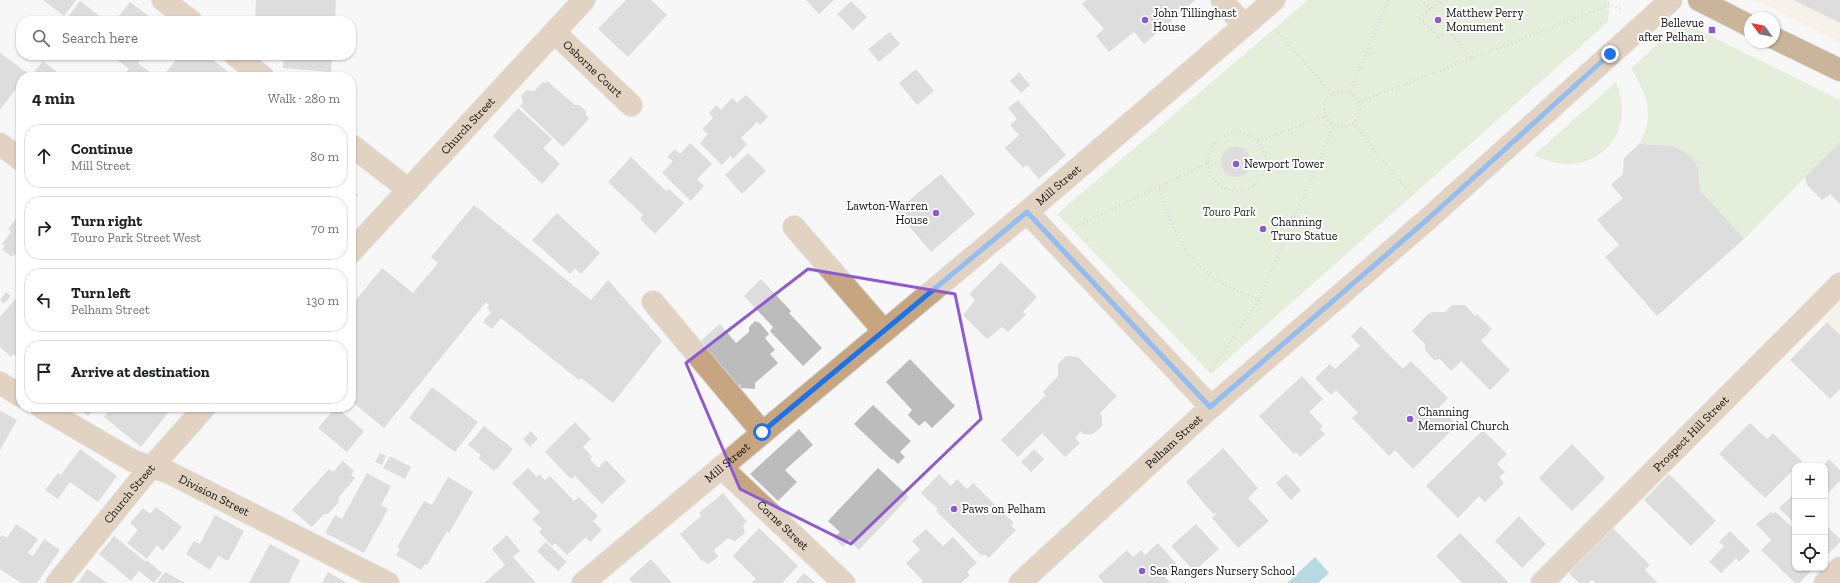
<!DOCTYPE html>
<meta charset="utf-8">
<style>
:root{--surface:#fff;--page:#f6f6f6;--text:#202124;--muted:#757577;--line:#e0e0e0}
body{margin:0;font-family:"Zilla Slab",serif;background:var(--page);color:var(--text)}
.controls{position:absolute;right:12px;bottom:12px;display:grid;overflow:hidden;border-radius:8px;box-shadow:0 1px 3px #0004}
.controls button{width:36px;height:36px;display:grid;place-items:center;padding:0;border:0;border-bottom:1px solid var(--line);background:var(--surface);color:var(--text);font:20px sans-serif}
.compass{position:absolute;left:1744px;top:12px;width:36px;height:36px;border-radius:50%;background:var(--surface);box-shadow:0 1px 3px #0004;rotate:303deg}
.stop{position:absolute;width:12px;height:12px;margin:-9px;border:3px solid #1a73e8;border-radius:50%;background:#fff}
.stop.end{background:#1a73e8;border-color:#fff;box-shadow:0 1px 4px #0008}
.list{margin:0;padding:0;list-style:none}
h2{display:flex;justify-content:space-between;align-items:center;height:52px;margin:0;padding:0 16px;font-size:17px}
h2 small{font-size:13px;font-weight:400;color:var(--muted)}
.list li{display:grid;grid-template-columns:26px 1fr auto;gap:12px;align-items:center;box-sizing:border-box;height:64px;margin:0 8px 8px;padding:0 8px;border:1px solid var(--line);border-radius:16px}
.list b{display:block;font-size:15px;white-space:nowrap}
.list p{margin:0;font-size:13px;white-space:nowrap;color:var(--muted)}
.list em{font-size:13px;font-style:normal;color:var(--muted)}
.icon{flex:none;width:22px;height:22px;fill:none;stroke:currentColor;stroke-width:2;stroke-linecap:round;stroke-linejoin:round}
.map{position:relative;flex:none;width:1840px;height:583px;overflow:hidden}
.search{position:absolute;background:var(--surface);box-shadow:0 1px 3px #0004;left:16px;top:16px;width:340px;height:44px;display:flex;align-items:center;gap:10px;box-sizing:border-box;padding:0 14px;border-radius:16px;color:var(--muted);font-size:15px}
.panel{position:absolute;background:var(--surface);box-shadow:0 1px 3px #0004;left:16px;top:72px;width:340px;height:340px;border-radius:16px}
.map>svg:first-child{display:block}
</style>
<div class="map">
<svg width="1840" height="583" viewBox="0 0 1840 583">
<rect width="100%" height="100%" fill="#f7f7f8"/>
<path fill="#f7ecd7" d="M1756,0H1840V42Z
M1840,296V334L1821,315Z"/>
<path fill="#cfe3b8" d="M1308,0H1610L1608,22L1211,374L1057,214Z
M1683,28L1697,29L1840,100V142L1744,239C1730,224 1713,208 1701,191C1698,186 1700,176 1698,170C1690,143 1662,146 1639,144C1656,113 1647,97 1631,68L1670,33Z
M1616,82C1640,139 1588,184 1534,155Z"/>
<path fill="#69b3ca" d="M1315,557L1329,573L1318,583H1287Z"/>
<path fill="#bcbcbd" d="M43,0H76L64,16Z
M256,0H336L335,21H255Z
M626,0H651L667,15L628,57L598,29Z
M806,0H834L819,14Z
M1087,0H1195L1144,44L1134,32L1109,52L1096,36L1104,29L1082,4Z
M1793,0H1840V23Z
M80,1L106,21H65Z
M851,1L867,17L853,30L837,14Z
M130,2L155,21H115Z
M890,32L900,44L879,62L868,49Z
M0,53L28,73L25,77H21V82L0,110Z
M111,55H144L138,63L151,73L148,77H122L129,69Z
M180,55H207L234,77H162Z
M269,55H332L331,72L283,68L284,59L268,58Z
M43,61L63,77H30Z
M916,69L934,91L917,105L899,83Z
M1019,72L1030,85L1021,93L1010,81Z
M547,81L575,105H579L586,111V115L589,119L563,147L520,106L523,103L521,96L527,90L534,91L543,82L545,83Z
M746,95L768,117L760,125L757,122L741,138L747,144L733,159L730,156L722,165L700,143L708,134L702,129L713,118L709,113L716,105L721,110L732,98L737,103Z
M1018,100L1066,155L1039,179L1027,165L1023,168L1005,148L1019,135L1010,125L1017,119L1008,108Z
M518,108L552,139L543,148L560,164L542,184L493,136Z
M1840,142V204L1830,194L1822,200L1807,185L1805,177Z
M690,143L712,164L697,179L704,186L691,201L662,173L673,161L667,157L675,149L680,154Z
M1639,144L1673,146L1684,151L1693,159L1698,169L1700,190L1744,239L1657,316L1605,257L1619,245L1597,220L1623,198L1611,185L1623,174L1624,158Z
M1221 162a15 15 0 1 1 30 0a15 15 0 1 1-30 0Z
M748,153L766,171L742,194L725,175Z
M631,157L666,191L669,189L684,203L655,234L640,219L643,215L608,182Z
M941,174L975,214L931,252L896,211Z
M351,189L358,195L351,202Z
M474,205L591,300L608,280L662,341L613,403L581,378L579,380L501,318L492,329L483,322L491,312L487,308L489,305L486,302L384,428L351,401V306L382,268L413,293L438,263L431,257Z
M557,213L600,253L581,274L575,268L570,274L532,240Z
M19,215L21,217V259L15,254L12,257L2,249L5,246L2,244L11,232L8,229Z
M1001,262L1037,297L1023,312L1026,315L1008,332L1002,327L987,339L963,315L975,300L969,294Z
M761,279L791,311L789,313L822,348L803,366L770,331L773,327L744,296Z
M6,292L11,296L4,304L0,300Z
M15,299L21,304V352L17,357L14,354L11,357L0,347V317Z
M1452,305H1465L1475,316L1477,314L1492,329L1481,341L1510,370L1490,390L1461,361L1451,371L1440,359L1434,360L1425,350V344L1412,331L1429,313L1431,315V312H1445Z
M755,321L760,323L769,334L765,338L775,350L770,354L778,363L755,383V389L740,388L741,384L737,388L698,343L720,324L736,343L749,332V327Z
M1827,322L1840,335V389L1830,399L1790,360Z
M1361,326L1403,369L1411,361L1448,398L1439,407L1457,425L1413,469L1395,450L1389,456L1352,418L1358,413L1336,390L1331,395L1315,378L1330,364L1335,369L1360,346L1351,336Z
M1066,356L1078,357L1117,396L1100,413L1102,416V426L1093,434H1083L1081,431L1075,438L1080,443L1065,457L1042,433L1018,457L1001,440L1046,395L1043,392L1058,376V364Z
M910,359L955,406L932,428L925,421L919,426L908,415L912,410L886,382Z
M1302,376L1323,399L1309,412L1323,426L1320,429L1325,434L1300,457L1296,452L1294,454L1259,416Z
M432,387L478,422L455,452L409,418Z
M873,405L911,441L900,452L905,457L898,464L893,459L892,460L854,424Z
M78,407H96L88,416Z
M112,407H168L171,409L141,447L104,417Z
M336,407L364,431L347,452L318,428Z
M0,411L17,420L0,450Z
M575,422L591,439L583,447L592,457L590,459L598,468L606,460L626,481L602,504L575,476L571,479L545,452Z
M1750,423L1767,439L1773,433L1802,461L1765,498L1719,454Z
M484,426L513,449L497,469L496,468L494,471L478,458L481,455L468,445Z
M799,429L813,445L785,470L797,482L778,501L750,474Z
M1483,430L1507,454L1497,464L1505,472L1499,477L1504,483L1485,502L1479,496L1458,518L1426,486Z
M531,431L538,439L530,447L523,439Z
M1572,444L1605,478L1572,511L1539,478Z
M1223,448L1258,488L1248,498L1269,521L1238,548L1212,518L1216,514L1214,512L1213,514L1186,482Z
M80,449L117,476L98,502L70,482L58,499L45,490L58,473L61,475Z
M1034,449L1044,459L1031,472L1021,462Z
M380,453L386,456L382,465L375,462Z
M390,456L411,467L405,479L383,468Z
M1829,459L1840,470V481L1825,496V466H1823Z
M343,461L354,471L351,475L355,478L339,497L338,503L329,513L323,515L312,527L292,510L329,469L333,472Z
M528,468L537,477L539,474L545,480L550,476L574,501L579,497L598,516L593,521L602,530L590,542L586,537L567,555L555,543L552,546L539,532L542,529L532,519L540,512L512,483Z
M878,468L909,497L859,550L849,540L843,547L834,538L840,532L828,521Z
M367,473L391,486L381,505L388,509L364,553L325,533L335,515L342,519Z
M939,474L951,486L957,479L967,489L973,483L1014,523L1011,526L1016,530L989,558L984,554L982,556L936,511L938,509L921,493Z
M1286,474L1301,490L1291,500L1276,483Z
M1669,474L1716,521L1691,546L1644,500Z
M448,477L473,492L449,533L447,531L427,565L425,564L421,570L396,555L400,549L397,547L424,501L432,505Z
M723,493L747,522L743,525L745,533L735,541L728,538L714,550L718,557L708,564L701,560L680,534L701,516L699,513Z
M1795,493V524L1779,508Z
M156,507L182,527L163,551L157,545L147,559L127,543L138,530L130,523L143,508L150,514Z
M1771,512L1773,514L1775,512L1795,529V568H1814L1799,583H1795L1761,550L1771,540L1756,524Z
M215,515L244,531L228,561L218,556L210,570L186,554L194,541L200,544Z
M1519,516L1546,544L1522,568L1495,541Z
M16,524L38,539L28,553L33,556L44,539L60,550L37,583H21L0,569V537L2,535L7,538Z
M1196,524L1219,549L1194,571L1171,546Z
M1825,524L1840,539V542L1825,557Z
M759,528L798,566L782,583H751L756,579L733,556Z
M1613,528L1650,565L1645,570L1658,583H1595L1592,580L1589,583H1579L1569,573Z
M926,529L943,546L953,537L977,563L967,572L970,575L961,583H921L923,581L906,563L920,550L912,541Z
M1730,531L1750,551L1739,562L1736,558L1721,573L1709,562L1724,546L1719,542Z
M1460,533L1509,583H1462L1436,556Z
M507,535L520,551L513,557L536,583H484L505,565L492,549Z
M114,536L146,562L147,560L162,573L154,583L139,571L131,581L99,554Z
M546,542L567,562L558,571L537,551Z
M1158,543L1178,566L1165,577L1170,583H1104L1098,576L1127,550L1133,557L1141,550L1145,555Z
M270,544L300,560L289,583H249Z
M651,559L672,583H633L629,579Z
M87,569L107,583H78Z
M165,572L185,583H157Z
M328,572L347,583H322Z
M804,573L815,583H795Z"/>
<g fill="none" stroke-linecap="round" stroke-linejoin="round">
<g stroke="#d2d2d3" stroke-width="24">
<g id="minor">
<path d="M163,0L191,21"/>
<path d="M1222,0L1244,26"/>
<path id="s1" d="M555,33L631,105"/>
<path d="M235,55L263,77"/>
<path d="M0,144L21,160"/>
<path d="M351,145L409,190"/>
<path d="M1027,212L1211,407"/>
<path d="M794,227L884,331"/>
<path id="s2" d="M351,252L584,0"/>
<path d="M653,302L762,432"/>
<path d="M0,383L21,396"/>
<path id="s3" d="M41,407L133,461L168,472L388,583"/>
<path id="s4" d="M721,467L844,583"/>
<path id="s5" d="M57,583L141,479L205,407"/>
<path id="s6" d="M583,583L1027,212L1274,0"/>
<path id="s7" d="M1020,583L1211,407L1429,218L1671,0"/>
<path id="s8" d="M1542,583L1840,284"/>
<path d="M1825,583L1840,568"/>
</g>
</g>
<g stroke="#d2d2d3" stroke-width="24">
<path id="major" d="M1699,0L1750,26
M1774,38L1840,70"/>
</g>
<path stroke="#b0b0b0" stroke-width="2.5" stroke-dasharray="1 3" stroke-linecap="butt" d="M1421,0L1430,9
M1448,29L1457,20L1439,1L1420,18L1439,38L1448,29L1472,59
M1276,30L1333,95
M1324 109a18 18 0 1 1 36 0a18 18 0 1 1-36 0Z
M1349,93L1389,0
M1358,102L1610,5L1623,10
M1353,123L1413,198
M1208 162a29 29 0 1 1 58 0a29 29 0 1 1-58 0Z
M1258,141L1326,116
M1158,186C1172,227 1184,262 1225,285C1235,291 1248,295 1259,300
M1076,227L1207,163
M1210,370L1259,300L1334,125"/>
<use href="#minor" stroke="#c7a581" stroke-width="22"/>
<use href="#major" stroke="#926228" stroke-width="22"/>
</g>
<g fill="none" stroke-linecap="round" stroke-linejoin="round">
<path stroke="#1a73e8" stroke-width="5" d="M762,432L1027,212L1210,407L1429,218L1610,54"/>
</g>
<path d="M0 0H1840V583H0ZM808,269L955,294L981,419L851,544L740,489L686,363Z" fill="#f7f7f8" fill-opacity=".55" fill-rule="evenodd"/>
<path fill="none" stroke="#8e5ad3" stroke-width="3" stroke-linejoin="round" d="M808,269L955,294L981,419L851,544L740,489L686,363Z"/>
<g fill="#8e5ad3" stroke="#fff" stroke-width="1.5">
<circle cx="1145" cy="20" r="4"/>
<circle cx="1438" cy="20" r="4"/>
<rect x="1708" y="26" width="8" height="8" rx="2"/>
<circle cx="1236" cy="164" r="4"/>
<circle cx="936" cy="213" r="4"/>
<circle cx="1263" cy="229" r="4"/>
<circle cx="1410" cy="419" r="4"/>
<circle cx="954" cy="509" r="4"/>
<circle cx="1142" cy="571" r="4"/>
</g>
<g text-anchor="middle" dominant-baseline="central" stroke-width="4" stroke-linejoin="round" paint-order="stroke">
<g font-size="12" fill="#121212" stroke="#fff" text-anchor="start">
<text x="1153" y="13">John Tillinghast<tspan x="1153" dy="14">House</tspan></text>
<text x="1446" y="13">Matthew Perry<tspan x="1446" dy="14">Monument</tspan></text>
<text x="1704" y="23" text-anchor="end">Bellevue<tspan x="1704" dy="14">after Pelham</tspan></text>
<text x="1244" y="164">Newport Tower</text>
<text x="928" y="206" text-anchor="end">Lawton-Warren<tspan x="928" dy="14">House</tspan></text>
<text x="1271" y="222">Channing<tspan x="1271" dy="14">Truro Statue</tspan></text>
<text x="1418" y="412">Channing<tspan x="1418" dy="14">Memorial Church</tspan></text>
<text x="962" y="509">Paws on Pelham</text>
<text x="1150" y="571">Sea Rangers Nursery School</text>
</g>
<g font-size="12" fill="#121212" stroke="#fff">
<text stroke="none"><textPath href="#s1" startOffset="52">Osborne Court</textPath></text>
<text stroke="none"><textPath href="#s2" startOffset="172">Church Street</textPath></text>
<text stroke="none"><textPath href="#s6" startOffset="620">Mill Street</textPath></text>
<text stroke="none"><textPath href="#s8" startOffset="211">Prospect Hill Street</textPath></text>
<text stroke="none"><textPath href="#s7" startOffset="209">Pelham Street</textPath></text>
<text stroke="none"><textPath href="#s6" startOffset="188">Mill Street</textPath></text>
<text stroke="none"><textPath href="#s5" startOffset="115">Church Street</textPath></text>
<text stroke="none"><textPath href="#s3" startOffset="195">Division Street</textPath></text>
<text stroke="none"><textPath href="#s4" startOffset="85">Corne Street</textPath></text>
</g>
<g font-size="12" font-style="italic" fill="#23330a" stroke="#fff">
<text x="1229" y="212">Touro Park</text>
</g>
</g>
</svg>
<div class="controls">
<button>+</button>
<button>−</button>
<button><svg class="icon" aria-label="locate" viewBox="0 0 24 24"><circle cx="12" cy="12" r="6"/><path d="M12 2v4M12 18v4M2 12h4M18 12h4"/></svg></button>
</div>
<svg class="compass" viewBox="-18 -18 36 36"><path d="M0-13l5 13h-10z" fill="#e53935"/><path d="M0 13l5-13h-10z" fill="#757577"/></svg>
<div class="stop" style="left:762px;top:432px"></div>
<div class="stop end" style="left:1610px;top:54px"></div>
<div class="search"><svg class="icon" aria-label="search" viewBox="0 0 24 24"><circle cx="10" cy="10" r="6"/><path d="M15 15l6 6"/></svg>Search here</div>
<section class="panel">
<h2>4 min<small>Walk · 280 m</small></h2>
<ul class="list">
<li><svg class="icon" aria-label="ahead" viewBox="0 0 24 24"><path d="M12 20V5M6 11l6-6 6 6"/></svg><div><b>Continue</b><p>Mill Street</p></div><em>80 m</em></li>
<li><svg class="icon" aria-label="right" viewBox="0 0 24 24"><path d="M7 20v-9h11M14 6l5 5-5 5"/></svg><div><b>Turn right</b><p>Touro Park Street West</p></div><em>70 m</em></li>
<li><svg class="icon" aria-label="left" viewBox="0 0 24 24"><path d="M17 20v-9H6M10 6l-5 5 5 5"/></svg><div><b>Turn left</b><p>Pelham Street</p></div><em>130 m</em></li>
<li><svg class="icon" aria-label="arrive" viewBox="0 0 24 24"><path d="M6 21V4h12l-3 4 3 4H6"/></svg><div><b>Arrive at destination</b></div></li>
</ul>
</section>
</div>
